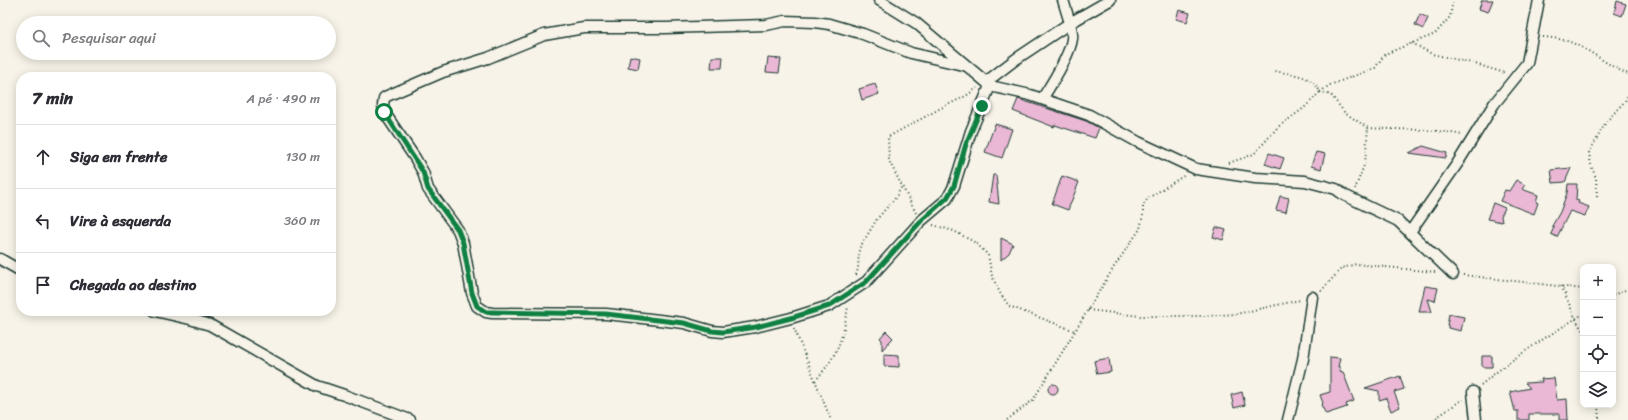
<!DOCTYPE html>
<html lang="pt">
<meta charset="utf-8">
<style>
:root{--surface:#fff;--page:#f7f7f7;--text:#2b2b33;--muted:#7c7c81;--line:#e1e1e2}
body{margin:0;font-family:Sriracha,sans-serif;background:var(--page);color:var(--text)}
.controls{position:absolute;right:12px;bottom:12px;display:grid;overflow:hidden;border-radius:8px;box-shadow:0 2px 10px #0003}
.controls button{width:36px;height:36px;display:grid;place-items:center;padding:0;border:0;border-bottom:1px solid var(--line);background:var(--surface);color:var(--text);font:20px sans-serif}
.stop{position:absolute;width:12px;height:12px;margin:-9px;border:3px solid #0b8043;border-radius:50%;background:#fff}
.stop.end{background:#0b8043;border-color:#fff;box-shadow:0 1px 4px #0008}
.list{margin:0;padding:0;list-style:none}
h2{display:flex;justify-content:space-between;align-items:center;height:52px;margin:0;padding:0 16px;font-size:17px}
h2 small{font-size:13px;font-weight:400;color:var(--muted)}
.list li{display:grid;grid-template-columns:26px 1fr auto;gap:12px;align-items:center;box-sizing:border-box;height:64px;padding:0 16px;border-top:1px solid var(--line)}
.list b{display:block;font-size:15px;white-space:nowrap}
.list em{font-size:13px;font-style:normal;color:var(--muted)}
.icon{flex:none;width:22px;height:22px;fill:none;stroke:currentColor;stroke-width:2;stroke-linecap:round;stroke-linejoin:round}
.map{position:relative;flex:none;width:1628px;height:420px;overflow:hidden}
.search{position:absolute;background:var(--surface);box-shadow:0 2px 10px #0003;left:16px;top:16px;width:320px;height:44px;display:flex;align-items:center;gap:10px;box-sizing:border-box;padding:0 14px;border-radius:22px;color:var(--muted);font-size:15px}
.panel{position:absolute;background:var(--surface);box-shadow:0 2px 10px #0003;left:16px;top:72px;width:320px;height:244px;border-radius:16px}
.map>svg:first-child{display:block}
</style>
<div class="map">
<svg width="1628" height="420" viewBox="0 0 1628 420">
<rect width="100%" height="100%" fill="#f7f3e8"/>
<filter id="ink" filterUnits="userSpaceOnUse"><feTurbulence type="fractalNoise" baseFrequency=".025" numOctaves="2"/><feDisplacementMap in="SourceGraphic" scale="8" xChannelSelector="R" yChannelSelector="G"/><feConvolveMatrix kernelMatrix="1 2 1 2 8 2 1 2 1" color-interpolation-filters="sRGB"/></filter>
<g filter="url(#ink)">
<path fill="#eab7d5" stroke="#1f3d34" d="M1482,0H1493L1488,12L1479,9Z
M1617,1L1626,4L1622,16L1614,13Z
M1179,10L1190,13L1187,22L1176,19Z
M1420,14L1428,18L1423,29L1415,25Z
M630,56L640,58L638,69L628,67Z
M712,57H723L722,68H711Z
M768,58L781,59L779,73L766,72Z
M875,84L879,94L862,100L859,89Z
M1018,99L1086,121L1099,128L1095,138L1055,125L1054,127L1013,111Z
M995,124L1012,129L1002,158L985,152Z
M1423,146L1447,153L1446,158L1409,153Z
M1316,152L1325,154L1321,169L1311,166Z
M1269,153L1284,158L1280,169L1265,164Z
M1571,168L1565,182L1553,183L1551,170Z
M993,175H996L999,204L989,202Z
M1062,176L1079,182L1068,210L1052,204Z
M1516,180L1525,185L1522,189L1538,195L1536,202L1538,203L1534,214L1500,201L1505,190L1509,191Z
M1568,184H1577L1576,200L1579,201L1578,203L1589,207L1585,216L1570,211L1557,237L1551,234L1554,227L1552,226L1560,212L1567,193Z
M1280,196L1289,198L1286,212L1276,210Z
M1493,203L1505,208L1501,216L1502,222L1487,219Z
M1216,227L1226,230L1223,240L1213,237Z
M1001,238L1013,244L1009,253L1001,260Z
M1425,286L1438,288L1435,301L1428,299L1432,312H1419Z
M1449,314L1464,317L1461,331L1448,328V325H1447Z
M886,331L893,338L882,350V340L880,338Z
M884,354L899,355V367L884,366Z
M1482,356H1492V367H1482Z
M1330,357L1340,358L1338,367H1340V371L1343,372L1354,401L1346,404L1347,407L1326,414L1321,405L1323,403L1320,395L1330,392Z
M1109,358L1111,372L1097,374L1094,361Z
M1400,376L1404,389L1394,392L1400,407L1391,411L1386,398L1379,400V391L1365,388Z
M1554,378L1557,400L1567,399L1568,420H1559V414H1529V420H1518V411H1515L1510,392L1530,388L1525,383L1542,382L1541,379Z
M1048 389a5 5 0 1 1 10 0a5 5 0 1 1-10 0Z
M1242,392L1245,405L1234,408L1231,395Z"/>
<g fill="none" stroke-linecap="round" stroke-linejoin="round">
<g stroke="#1f3d34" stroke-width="13">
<path id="minor" d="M879,0L916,23L986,82
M1063,0L1070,23L1110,0
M967,66L911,53L863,34L829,24L815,22L785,21L766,25L665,28H584L544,35L488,58L443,72L387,96L384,98L383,105L384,112L415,158L423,172L428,189L458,230L463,243L472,293L477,306L486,312L492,313L606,314L634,317L684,323L712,331L723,332L755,327L791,318L829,306L866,282L921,221L947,199L954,186L971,131L990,86L986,82L1016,59L1070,23C1071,28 1073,34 1072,39C1070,55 1051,85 1042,99
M990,86L1030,95L1089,115L1138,142L1196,169L1255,178L1305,181L1336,189L1344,195L1398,221L1453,274
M1410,232L1457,164L1494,104L1527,63L1539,0
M0,259L21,271
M155,311L190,319L210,325L317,386L344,395L410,420
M1473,392L1476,420
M1288,420L1303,359L1312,297"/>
</g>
<path stroke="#1f3d34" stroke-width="2" stroke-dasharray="1 3" stroke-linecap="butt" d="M1543,37C1556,38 1568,40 1579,46C1596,54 1610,67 1628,74
M1412,43L1432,54L1472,63L1505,73
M1320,92L1330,85L1375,68L1385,54L1435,34L1450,17L1453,0
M1320,92L1331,95L1345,113L1368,128L1365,163L1355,189
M1368,128C1399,130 1431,128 1462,135
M1229,163L1254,154L1278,127L1304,108L1320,92C1312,74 1292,75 1275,71
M1597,196L1596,178L1591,165L1589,153L1606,122L1625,101L1628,95
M916,213L889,161L888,137L941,108L966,96L977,88
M933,225L954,231L976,243L988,255L992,276L1000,293L1009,306L1075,331
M856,275L858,269L859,249L877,219L896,197L902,186
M1463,275L1583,289
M1561,286C1569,301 1573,317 1583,331
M1321,291L1342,268L1356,264L1435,272
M1613,295L1628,289
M1088,310L1140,316H1203L1236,314L1300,300
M794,328L831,420
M815,381C838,355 843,339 848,306
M1481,385C1512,358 1548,336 1583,314
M1598,405L1599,420
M1007,420L1033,400L1114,267L1140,229L1143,215V206L1148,198L1185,175
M1433,420L1463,399"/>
<use href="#minor" stroke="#f7f3e8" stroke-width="10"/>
</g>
</g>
<g fill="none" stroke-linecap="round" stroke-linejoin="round" filter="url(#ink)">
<path stroke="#0b8043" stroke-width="5" d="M384,112L414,158L423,172L428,189L458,230L463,243L472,293L477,306L486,312H492L606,314L684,323L712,331L723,332L756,327L791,318L829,306L866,282L921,221L947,198L954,186L966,144L982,106"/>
</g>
</svg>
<div class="controls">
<button>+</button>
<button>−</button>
<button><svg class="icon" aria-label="locate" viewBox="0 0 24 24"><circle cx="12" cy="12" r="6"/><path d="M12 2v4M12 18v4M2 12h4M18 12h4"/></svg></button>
<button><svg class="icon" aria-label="layers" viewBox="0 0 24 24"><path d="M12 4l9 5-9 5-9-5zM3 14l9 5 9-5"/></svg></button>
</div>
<div class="stop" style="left:384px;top:112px"></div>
<div class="stop end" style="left:982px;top:106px"></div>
<div class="search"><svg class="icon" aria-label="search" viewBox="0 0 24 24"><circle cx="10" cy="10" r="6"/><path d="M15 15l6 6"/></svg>Pesquisar aqui</div>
<section class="panel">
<h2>7 min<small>A pé · 490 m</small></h2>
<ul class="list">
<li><svg class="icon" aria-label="ahead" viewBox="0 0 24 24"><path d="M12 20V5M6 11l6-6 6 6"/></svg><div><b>Siga em frente</b></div><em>130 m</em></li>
<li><svg class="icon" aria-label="left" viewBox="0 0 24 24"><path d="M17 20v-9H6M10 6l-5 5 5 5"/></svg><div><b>Vire à esquerda</b></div><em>360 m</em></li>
<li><svg class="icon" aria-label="arrive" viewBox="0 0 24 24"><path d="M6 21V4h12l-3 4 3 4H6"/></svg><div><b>Chegada ao destino</b></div></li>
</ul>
</section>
</div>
